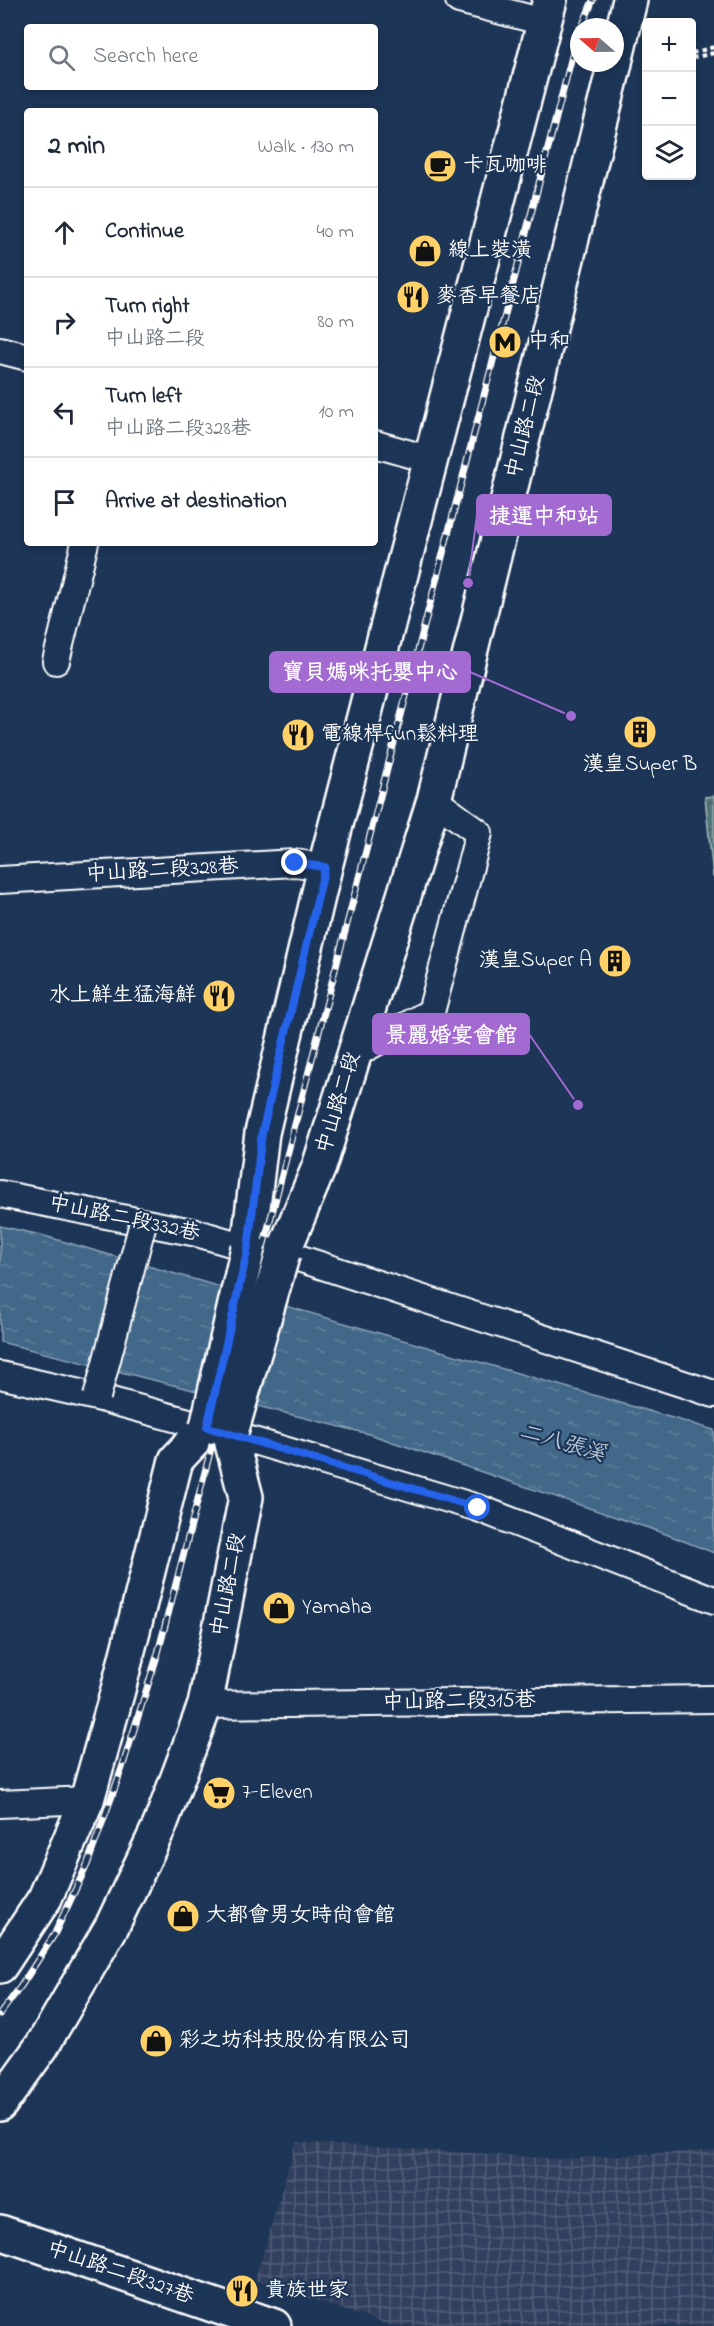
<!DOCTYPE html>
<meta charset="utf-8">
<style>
:root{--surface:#fff;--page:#f2f2f3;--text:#1f2937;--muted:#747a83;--line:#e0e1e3}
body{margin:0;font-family:"Indie Flower","LXGW WenKai TC",sans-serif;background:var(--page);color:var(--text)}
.controls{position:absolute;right:18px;top:18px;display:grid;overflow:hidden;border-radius:6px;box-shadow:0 3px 9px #0003}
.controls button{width:54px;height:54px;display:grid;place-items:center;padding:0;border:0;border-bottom:2px solid var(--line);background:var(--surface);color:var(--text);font:30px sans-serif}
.compass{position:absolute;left:570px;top:18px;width:54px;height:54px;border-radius:50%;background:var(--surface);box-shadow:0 3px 9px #0003;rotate:290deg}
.stop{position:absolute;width:18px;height:18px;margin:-14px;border:4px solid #2563eb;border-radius:50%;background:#fff}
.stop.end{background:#2563eb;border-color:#fff;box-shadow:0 2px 6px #0008}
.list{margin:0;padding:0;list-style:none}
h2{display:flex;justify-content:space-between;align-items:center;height:78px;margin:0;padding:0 24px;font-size:26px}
h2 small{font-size:20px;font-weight:400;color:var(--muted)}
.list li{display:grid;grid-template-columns:39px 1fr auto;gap:18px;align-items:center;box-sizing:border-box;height:90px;padding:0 24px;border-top:2px solid var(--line)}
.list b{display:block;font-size:22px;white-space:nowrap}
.list p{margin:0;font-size:20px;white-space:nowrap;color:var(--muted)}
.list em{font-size:20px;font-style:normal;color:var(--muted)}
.icon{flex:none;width:33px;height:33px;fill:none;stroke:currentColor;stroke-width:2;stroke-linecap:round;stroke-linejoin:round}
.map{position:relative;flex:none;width:714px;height:2326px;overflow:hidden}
.search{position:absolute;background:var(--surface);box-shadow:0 3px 9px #0003;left:24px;top:24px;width:354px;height:66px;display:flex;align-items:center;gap:15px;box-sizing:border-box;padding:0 21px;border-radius:6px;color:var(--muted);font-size:22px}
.panel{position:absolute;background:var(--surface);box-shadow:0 3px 9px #0003;left:24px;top:108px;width:354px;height:438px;border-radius:6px}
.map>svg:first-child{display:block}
</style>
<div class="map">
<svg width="714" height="2326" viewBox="0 0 714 2326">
<defs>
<pattern id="industrial-grid" width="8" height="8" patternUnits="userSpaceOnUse" patternTransform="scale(1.5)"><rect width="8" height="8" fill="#31415f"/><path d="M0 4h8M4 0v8" fill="none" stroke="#505e77"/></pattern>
<pattern id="park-crowns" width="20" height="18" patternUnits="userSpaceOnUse" patternTransform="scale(1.5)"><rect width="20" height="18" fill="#517678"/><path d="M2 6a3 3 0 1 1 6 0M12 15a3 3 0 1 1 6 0" fill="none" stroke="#4e5d5e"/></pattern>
<pattern id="water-ripples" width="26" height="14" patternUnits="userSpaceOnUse" patternTransform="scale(1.5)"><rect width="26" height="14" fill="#426889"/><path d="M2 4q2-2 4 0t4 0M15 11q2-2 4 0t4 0" fill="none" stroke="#5e7f9b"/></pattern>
</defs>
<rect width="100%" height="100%" fill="#1d3557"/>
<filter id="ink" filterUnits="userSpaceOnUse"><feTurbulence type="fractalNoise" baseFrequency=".0167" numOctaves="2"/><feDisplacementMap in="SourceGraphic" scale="12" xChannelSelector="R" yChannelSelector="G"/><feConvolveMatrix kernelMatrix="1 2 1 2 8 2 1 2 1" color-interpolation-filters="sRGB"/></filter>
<g filter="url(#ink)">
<path fill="url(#industrial-grid)" d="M296,2142L562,2159L714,2150V2326H391L255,2280Z"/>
<path fill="url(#park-crowns)" stroke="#a8babc" stroke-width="1.5" d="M714,796V877H713L705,797Z"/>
<path fill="url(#water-ripples)" stroke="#8ea4b8" stroke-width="1.5" d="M0,1226L41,1235L714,1430V1553L663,1533L369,1434L0,1342Z"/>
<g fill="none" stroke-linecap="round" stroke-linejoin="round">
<g stroke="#fff" stroke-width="30">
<path id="service" d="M459,0L544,22
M0,350L27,357
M375,444L431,460
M56,661L85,543
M0,880L295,863L325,867
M353,1055L431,1012L479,833L434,800
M0,1194L197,1233L248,1248L283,1253L714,1394
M0,1375L97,1397L207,1427L478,1508L714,1600
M205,1705L714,1699
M0,1804L87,1800"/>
</g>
<g stroke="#fff" stroke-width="38">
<path id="tertiary" d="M0,2232L274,2326"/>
</g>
<g stroke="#fff" stroke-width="38">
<path id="secondary" d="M615,62L630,0
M248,1248L262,1133L325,867L550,0
M283,1253L319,1167L434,800L615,63
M0,1966L45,1898L87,1800L118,1690L176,1460L207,1427
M0,2104L42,2046L112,1926L160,1825L205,1705L246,1497L230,1436"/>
</g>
<path stroke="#fff" stroke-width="4" stroke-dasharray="4.5 4.5" stroke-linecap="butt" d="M692,53L714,47
M692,58L714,53"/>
<use href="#service" stroke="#1d3557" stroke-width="26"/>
<use href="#tertiary" stroke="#1d3557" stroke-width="33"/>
<use href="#secondary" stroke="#1d3557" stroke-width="33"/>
<g stroke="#fff" stroke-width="7">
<path id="rail" d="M582,27L593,0
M0,2014L21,1986L54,1935L87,1865L122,1768L158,1653L579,29"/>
</g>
<use href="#rail" stroke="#1d3557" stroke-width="4.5" stroke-dasharray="14" stroke-linecap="butt"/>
<g stroke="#fff" stroke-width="30" stroke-linecap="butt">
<path id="service-bridge" d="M97,1397L143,1223"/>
</g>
<g stroke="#fff" stroke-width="38" stroke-linecap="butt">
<path id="secondary-bridge" d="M207,1427L248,1248
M230,1436L283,1253"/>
</g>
<use href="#service-bridge" stroke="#1d3557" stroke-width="26"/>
<use href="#secondary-bridge" stroke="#1d3557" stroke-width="33"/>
</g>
</g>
<g fill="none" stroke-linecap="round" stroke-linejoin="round" filter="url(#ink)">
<path stroke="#2563eb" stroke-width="8" d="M295,863L325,867L262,1133L248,1248L207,1427L478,1508"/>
</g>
<defs>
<g id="cafe-disc" transform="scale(1.725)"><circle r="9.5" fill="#ffd166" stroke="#1d3557"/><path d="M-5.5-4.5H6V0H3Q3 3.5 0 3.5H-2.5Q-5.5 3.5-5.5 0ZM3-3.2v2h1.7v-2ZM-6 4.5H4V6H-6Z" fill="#111"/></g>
<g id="shop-disc" transform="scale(1.725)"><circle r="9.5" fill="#ffd166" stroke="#1d3557"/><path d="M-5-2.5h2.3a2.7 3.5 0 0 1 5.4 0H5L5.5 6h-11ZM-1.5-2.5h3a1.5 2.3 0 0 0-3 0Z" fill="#111"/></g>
<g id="restaurant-disc" transform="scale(1.725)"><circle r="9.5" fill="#ffd166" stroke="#1d3557"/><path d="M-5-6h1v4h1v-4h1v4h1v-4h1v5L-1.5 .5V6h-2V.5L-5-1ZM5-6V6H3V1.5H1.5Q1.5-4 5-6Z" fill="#111"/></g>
<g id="metro-disc" transform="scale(1.725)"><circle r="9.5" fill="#ffd166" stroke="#1d3557"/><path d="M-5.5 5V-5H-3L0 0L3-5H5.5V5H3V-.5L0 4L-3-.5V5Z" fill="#111"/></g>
<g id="building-disc" transform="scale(1.725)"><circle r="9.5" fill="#ffd166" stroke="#1d3557"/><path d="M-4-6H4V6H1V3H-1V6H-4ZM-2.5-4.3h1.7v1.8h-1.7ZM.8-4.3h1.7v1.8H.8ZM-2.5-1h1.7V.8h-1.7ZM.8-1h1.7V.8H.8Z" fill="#111"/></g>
<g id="supermarket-disc" transform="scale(1.725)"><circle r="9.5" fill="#ffd166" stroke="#1d3557"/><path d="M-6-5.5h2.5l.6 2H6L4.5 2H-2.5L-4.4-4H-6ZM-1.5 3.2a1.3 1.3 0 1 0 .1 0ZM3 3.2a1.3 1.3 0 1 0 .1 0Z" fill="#111"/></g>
</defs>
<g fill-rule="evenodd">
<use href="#cafe-disc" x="440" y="166"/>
<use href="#shop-disc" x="425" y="251"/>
<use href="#restaurant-disc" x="413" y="297"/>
<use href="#metro-disc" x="505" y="342"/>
<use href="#building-disc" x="640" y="732"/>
<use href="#restaurant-disc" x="298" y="735"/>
<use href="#building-disc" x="615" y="961"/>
<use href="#restaurant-disc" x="219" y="996"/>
<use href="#shop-disc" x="279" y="1608"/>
<use href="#supermarket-disc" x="219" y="1793"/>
<use href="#shop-disc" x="183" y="1916"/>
<use href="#shop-disc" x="156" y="2041"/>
<use href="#restaurant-disc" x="242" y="2291"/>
</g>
<g text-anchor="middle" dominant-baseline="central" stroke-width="4.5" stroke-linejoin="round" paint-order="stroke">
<g font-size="21" fill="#fff" stroke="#1d3557" text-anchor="start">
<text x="463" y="166">卡瓦咖啡</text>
<text x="448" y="251">線上裝潢</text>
<text x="436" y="297">麥香早餐店</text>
<text x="528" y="342">中和</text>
<text x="321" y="735">電線桿fun鬆料理</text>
<text x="640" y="765" text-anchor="middle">漢皇Super B</text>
<text x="592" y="961" text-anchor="end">漢皇Super A</text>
<text x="196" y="996" text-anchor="end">水上鮮生猛海鮮</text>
<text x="302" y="1608">Yamaha</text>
<text x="242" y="1793">7-Eleven</text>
<text x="206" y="1916">大都會男女時尚會館</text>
<text x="179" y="2041">彩之坊科技股份有限公司</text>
<text x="265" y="2291">貴族世家</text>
</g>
<g font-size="21" fill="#fff" stroke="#1d3557">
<text transform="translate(526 427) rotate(-76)">中山路二段</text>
<text transform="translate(162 871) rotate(-3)">中山路二段328巷</text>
<text transform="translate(339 1103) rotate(-73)">中山路二段</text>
<text transform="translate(124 1219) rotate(12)">中山路二段332巷</text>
<text transform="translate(229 1585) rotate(-79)">中山路二段</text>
<text transform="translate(459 1702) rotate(-1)">中山路二段315巷</text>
<text transform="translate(120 2273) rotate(19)">中山路二段327巷</text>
</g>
<g font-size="22" font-style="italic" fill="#b3c3d0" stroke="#1d3557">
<text transform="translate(562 1444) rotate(16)">二八張溪</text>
</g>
</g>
<path fill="none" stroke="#a36bd2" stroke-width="2" d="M468 583L477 515M571 716L470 672M578 1105L529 1034"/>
<g fill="#a36bd2" stroke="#1d3557" stroke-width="2">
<circle cx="468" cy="583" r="6"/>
<circle cx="571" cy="716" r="6"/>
<circle cx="578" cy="1105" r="6"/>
</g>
<g fill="#a36bd2" stroke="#a36bd2" stroke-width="2">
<rect x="477" y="495" width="134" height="40" rx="6"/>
<rect x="270" y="652" width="200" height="40" rx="6"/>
<rect x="373" y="1014" width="156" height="40" rx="6"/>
</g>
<g font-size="22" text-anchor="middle" font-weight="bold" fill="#fff">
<text x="544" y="523">捷運中和站</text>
<text x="370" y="679">寶貝媽咪托嬰中心</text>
<text x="451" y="1042">景麗婚宴會館</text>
</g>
</svg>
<div class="controls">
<button>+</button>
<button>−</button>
<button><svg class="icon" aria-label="layers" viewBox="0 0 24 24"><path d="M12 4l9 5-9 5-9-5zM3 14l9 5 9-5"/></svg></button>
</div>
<svg class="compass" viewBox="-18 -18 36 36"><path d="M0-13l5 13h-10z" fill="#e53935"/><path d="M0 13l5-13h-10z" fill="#747a83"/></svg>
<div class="stop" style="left:478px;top:1508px"></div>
<div class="stop end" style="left:295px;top:863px"></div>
<div class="search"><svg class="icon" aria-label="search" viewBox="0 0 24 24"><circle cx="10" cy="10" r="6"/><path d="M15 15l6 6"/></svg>Search here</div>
<section class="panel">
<h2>2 min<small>Walk · 130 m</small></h2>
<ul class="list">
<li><svg class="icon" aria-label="ahead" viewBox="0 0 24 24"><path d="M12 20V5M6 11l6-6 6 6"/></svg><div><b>Continue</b></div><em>40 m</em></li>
<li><svg class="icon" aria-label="right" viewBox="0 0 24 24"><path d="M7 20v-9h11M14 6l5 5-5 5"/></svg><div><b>Turn right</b><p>中山路二段</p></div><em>80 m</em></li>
<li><svg class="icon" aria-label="left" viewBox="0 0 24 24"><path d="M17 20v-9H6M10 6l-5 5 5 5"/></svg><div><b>Turn left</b><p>中山路二段328巷</p></div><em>10 m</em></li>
<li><svg class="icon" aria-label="arrive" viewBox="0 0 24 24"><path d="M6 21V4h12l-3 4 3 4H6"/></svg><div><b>Arrive at destination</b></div></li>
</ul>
</section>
</div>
